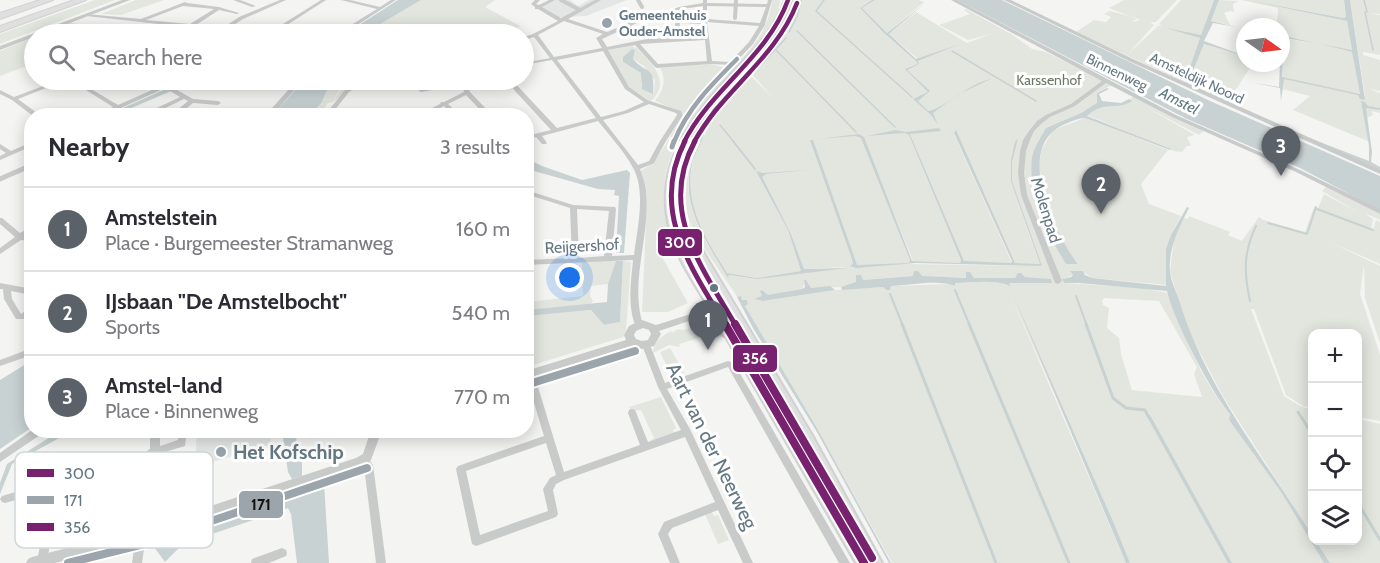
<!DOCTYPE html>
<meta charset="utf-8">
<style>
:root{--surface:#fff;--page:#f7f7f7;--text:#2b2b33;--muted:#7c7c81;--line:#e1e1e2;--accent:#5b6169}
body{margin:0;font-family:Cabin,sans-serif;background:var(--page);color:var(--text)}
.controls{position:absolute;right:18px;bottom:18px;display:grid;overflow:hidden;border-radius:12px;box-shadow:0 3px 15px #0003}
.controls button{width:54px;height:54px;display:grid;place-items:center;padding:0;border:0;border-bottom:2px solid var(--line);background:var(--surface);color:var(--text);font:30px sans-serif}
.compass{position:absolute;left:1236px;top:18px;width:54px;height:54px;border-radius:50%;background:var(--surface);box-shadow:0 3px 15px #0003;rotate:104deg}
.you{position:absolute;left:570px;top:278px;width:21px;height:21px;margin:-15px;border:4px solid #fff;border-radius:50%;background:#1a73e8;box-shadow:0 0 0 9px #1a73e833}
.badge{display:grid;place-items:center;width:39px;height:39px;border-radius:50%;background:var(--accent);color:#fff;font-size:20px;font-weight:700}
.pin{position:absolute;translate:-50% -50px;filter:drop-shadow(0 2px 3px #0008)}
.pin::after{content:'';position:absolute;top:32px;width:21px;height:18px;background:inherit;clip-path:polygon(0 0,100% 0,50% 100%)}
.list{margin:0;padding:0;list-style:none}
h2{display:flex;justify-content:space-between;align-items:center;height:78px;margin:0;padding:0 24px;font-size:26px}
h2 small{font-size:20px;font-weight:400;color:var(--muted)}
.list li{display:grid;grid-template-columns:39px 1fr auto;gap:18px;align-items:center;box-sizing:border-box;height:84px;padding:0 24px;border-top:2px solid var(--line)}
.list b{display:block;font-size:22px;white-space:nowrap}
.list p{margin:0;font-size:20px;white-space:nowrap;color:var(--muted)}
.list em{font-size:20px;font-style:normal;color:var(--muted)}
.icon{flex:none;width:33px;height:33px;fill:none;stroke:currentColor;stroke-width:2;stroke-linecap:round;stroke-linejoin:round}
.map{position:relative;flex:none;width:1380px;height:563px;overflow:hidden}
.search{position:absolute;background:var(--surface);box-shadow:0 3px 15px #0003;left:24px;top:24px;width:510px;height:66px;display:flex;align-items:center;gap:15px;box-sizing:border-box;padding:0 21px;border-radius:33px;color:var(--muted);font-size:22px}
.panel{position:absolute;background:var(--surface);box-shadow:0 3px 15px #0003;left:24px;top:108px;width:510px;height:330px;border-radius:24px}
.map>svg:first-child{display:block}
</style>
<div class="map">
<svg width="1380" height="563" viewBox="0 0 1380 563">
<rect width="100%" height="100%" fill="#f4f4f2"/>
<path fill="#e4e6e5" d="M554,0H570L578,6L589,0H627L586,16L558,17L540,7Z
M197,431H270L271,445L195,467Z"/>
<path fill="#e3e6df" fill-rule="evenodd" d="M95,0H115L0,44V34Z
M136,0H164L121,15L101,14Z
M421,0H495L485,7L520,26L507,34H367L377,26Z
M772,0H780C779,25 760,44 743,62C711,96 672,130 665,179C662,201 671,221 673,242L661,246L658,250L688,303L668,312H642L647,203L646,186L640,171C663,160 668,134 685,114L655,101C663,91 667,80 660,68L711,64L726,68L731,64L735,65C755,46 769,27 772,0Z
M796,0H872L860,8L884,33L916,61V64L905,69L919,64L918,61L963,43L918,59L889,34L916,12L967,43L991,34L968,40L939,25L970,14L964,10L966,9L1011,34L1032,49L1046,52L1112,85L1097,93L1098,103L1081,113L1046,128L1031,183L1054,244L1066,264L1078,263L1063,244L1043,192L1039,163L1042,149L1053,130L1085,118L1168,150L1141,184L1149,204L1181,216L1171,235L1166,271L1167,285L1092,278L1082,271H1071L1073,275L1062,279L1064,283L1143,288L1167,293C1181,330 1204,385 1230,414L1229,420L1281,492L1324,563H1130L1010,294L1126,563H892L817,428L745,306L748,304L747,301L742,300L741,297H737L734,292C719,269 691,234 685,207C681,185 687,163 694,142L696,147C675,197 702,236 728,277L729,275L757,279L846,267L804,269L791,234L765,186L788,230L801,271L757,278L727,273C706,238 682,204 693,162C695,151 702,142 706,132C712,113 734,91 752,77L772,97L752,74C770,52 793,29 796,0ZM896,130L906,132L938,130L910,134L964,262L1012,263L954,134L956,130V134L1015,263L1040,264L1022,215L1042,266L905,264L910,263V260L866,145L913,261L960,263L961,260L909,135L905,133L879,135ZM966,272H970L973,278H1015L1021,273L1024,277L1050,279L1052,283H1010L1007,286C995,278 969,283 955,283V286L950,284L891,286L890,290L883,287L835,290L763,301L755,299L802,289L806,280L811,288L841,287L863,280L914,276L967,278ZM1104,298L1159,301L1197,367L1194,374L1202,397L1132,390L1121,354L1119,338L1107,328L1109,308L1103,305L1102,301Z
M875,0H918L924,2L887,33L862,8Z
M1124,0H1177L1156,22H1150L1154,25L1128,54L1158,26H1162L1159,24L1181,0H1214L1201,35H1195L1200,38L1188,83L1204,44L1245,55V63H1253L1237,88L1227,99L1232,104L1076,32L1094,20L1106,22L1111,17L1104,14L1110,11L1137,18L1132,22L1140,20L1109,8Z
M1219,0L1239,1L1233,4L1234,12L1230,11L1224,13L1230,25L1211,21Z
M1241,0H1344L1346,17L1343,18L1281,6L1347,21L1352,50L1333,47L1352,52L1360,94L1334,89L1365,96L1350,0H1380V14L1369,13L1380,15V55L1363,52V55L1380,60V91L1370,89L1380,93V108L1367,107L1380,110V113L1372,111L1373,115L1366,118L1370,142L1293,110L1310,96L1282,89L1283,38L1310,43L1281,35V27H1277L1278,8Z
M71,22L72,23L134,33L114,34L117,32L109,34H40Z
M34,37V63L0,76V51Z
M635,45L633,47L637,48C652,64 672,81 651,101C629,97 617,68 606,51ZM632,49L635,50L633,59L644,66L655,81L654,93L641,86L643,76L641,73L623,62V57Z
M331,80H350L341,87L333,101C341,90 347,80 361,80C351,85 339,102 328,103L321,113H313L322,102Z
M1135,95L1204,131L1199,135L1144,106L1195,135L1187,137L1191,146H1187L1182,152L1174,151L1087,115C1106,100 1118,110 1132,101L1140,105L1130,99Z
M1326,187L1380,214V220L1364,213L1373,219L1371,230H1373L1376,220L1380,222V264L1332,243L1380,266V343L1365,298L1364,264L1360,294L1380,355V421L1358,417V334H1312V408L1303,406L1286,395L1254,309H1251L1284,396L1300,406L1312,410V535L1224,398L1188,330L1170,272L1174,238L1184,218L1188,219L1189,216L1230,232L1228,235L1242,241L1259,217L1263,220L1305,232L1314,207L1318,208L1324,194L1358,212L1322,191Z
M582,261H616L608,284L591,286L590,296L593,301L590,305L527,310L526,302L583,296Z
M623,261L631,262L626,330L623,337L527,367L526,316L591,310L604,325L620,322Z
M698,326H706L721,331L679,344L680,347L669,345L653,353C653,342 662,336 671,331L672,333L678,329L684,330Z
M670,348L684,373L672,377L660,352Z
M661,397L676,428L673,430L674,434L649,442L654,438L641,410L631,411L629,407Z
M1358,419L1380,424V563H1330L1316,541L1358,540Z
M712,512L714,516L718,515L729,540L718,544L705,514Z"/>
<path fill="#c8d2d3" d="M398,0H421L377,26L367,34H345Z
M872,0H875L862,8L887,33L925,3L889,34L916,59L963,43L918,61L919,64L907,70L930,91L918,101L928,111C942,110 969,83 991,79L959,94L933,113L938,125L931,115L913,99L928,92L905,69L917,64L916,61L884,33L860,8Z
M957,0H1002L1210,101L1380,176V210L1300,168L1187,119Z
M1214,0H1219L1211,21L1236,27L1213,23L1204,41L1245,56L1204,44L1188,83L1185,82L1200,38L1166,28L1201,35Z
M1248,0L1343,18L1346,17L1344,0H1350L1365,100L1360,99L1358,95L1284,79L1281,101L1280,88L1255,83L1279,87L1281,35L1314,43L1284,38L1282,77L1360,94L1352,52L1321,44L1352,50L1347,21Z
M632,49L635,50L633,59C648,76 655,64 653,94L642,89L641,73L623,62V57Z
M186,80H197L115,115L105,116Z
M304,80H331L322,102L311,115L272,116Z
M1107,88L1109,89L1099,94L1102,101L1121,103L1129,99L1141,105L1132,101C1118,111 1104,100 1087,116L1171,149L1170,150L1085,118C1077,118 1070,122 1063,125C1013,148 1055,234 1078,264H1066C1048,235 1025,188 1033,153C1036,144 1042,136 1046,128L1081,113L1097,103V93Z
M1361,101L1365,102L1368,106L1380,108V110L1366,108L1372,152L1371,162L1380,167V169L1307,137L1369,161V146Z
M939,128L941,131L910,134L964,261L1011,263L1012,261L954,133L956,130L1015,263L1040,264L1011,181V160L1015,142L1018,138L1012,162V181L1042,266L916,263L856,268L850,266L853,264L852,259L810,140H813L857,265L909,263L910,260L861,138L855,136L818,139L859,134L864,137L912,261L960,263L961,260L909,135L905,133L867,136L896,130L906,132Z
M705,130C705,138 694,153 692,164C684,206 706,239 727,273L757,278L801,271L788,230L756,171L763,173L808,170L766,174L762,177L791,234L804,269L847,268L757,279L729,275L728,278C696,225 671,190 705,130Z
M526,158L542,166L582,180L627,170L630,173L624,253H616L619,196L614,195L615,190L598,189L527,169Z
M1187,207L1189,208C1179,228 1168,248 1170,272C1171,282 1177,293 1180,303C1206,388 1266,461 1312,535V540L1316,541L1330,563H1324L1281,492L1229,420L1230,414C1211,392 1173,319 1167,291L1079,283H1064L1062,279L1071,277L1073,275L1070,271H1083L1085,275L1092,278L1166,286V249L1171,235Z
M616,261H623L620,322L604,325L591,310L527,316V310L607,302L608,284Z
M914,271H918L922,276L966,278V272H970L974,278H1015L1018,273H1021L1025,277L1051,279L1052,283H1010L1009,286C994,279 972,283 955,283V286C939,279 910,285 891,286L890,290H887L883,287L842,290L841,287L856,282V275H861L863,280L913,276Z
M804,280H806L811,288L830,286L835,290L763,301L754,299L762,296L760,291L762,290L768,295L802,289L805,287Z
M1011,290L1115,526L1130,563H1126Z
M741,296L742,300H747L748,304L745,306L817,428L891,563H889L817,432L753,328L737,297Z
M31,361V428L0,449V380Z
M1145,413L1150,415L1232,563H1228Z
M60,431H83L70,438L61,437L12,464L0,494V483L7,464Z
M277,431H296L297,457L302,456V476L292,479L288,472L283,438L278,434Z
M324,483L329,563H297L291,514L288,508L183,544L165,562L154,547L157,542L226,521L252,509L286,502L294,493Z"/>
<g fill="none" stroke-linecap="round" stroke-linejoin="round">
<path stroke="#c8d2d3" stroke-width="1.5" d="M824,0L816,11L912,97
M1364,0L1367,12
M1365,12L1373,50
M797,31L895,127
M789,32L797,17L801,0
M775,49L856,132
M952,51L1036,101
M756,70L786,38
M720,125L734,142"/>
<path stroke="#c8d2d3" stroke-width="2" d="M733,141L755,169
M1317,209L1373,230
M1268,223L1307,234L1316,207
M955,290L970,326
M890,294L903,326
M1076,296L1087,326
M1250,301C1244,273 1243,253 1256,226"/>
<path stroke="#c8d2d3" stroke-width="3" d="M902,324L996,563
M969,324L1069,563
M1086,324L1113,398L1126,408L1145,410L1148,416
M1298,412L1312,434
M1358,503L1380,540"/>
<g stroke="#d0d2d2" stroke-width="4">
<path id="secondary" d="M785,0H791C783,27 764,47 745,68C709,107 678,143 674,198L679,199L681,201L686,221L696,240L813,437L882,563H856L726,337L717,331L695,324L693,321L695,318L699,317L718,323C705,300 688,276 677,252C647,180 680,129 729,77C751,53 775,31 785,0ZM678,224L827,487L688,253Z"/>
</g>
<g stroke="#d1d2d2" stroke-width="2">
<path id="motorway" d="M40,0H53L0,19V13Z
M74,0H86L0,32V26Z"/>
</g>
<path stroke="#c9caca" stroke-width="4" d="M561,0L580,10
M638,0L642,7
M735,18L736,0"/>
<path stroke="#c9caca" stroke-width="5" d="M0,179L25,168"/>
<path fill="#c9caca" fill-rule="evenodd" d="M233,0H240L256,6L252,7Z
M280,0H286L243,19L220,34H214L239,17Z
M321,0H326L273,34H267Z
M341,0H350L380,7L391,0H396L343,34H338V33L377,9Z
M535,0H540L536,4L539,5L549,0H555L542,7L561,18L595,0H601L568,19L607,32L645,16L657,15L679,7L703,3V0H707V3L767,4L768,0H772L765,24V25L753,44L733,65L710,64L657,68L655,67L635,45L608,50L629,87L647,100L681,111L683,115L666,141L654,163L640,169C642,176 646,184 646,191C651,236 629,281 643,325L642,327H636C627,306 631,282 633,260L526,265V260L572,258L570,208L526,194V190L573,205L615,207L616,209L612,256L634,255C637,229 647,190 632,166C624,151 609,135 598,121L542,136L547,143L546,144H542L536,137L526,140V136L551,130L515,91L508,80H512L557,128L596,118L552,60L524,65V63L550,58L534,37L524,40V37L533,34L558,21L538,9H535V7L531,4ZM703,6V21L680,20V15L676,14L674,38L647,39L607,47L602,39L648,18L658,17L682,9ZM707,6L766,7L760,23L707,19ZM564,21L603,34L596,38L602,48L554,57L538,35ZM707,22L759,26L749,42L730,62L712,61ZM680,23L703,24L704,37L679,38ZM705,40L707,61L658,64L640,44ZM603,51L625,89L644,102L624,111L601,117L557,60ZM649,104L676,113L677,115L660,141L649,161L638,165L603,120L628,113ZM577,209L609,211L604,256L579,258Z
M951,0H957L1176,115L1300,170L1380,209V214L1296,172L1172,117L1106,83L1075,106L1050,117L1041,124L1034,131L1030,140L1026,151L1024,173L1027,195L1062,281L1058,284L1055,283L1021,195L1018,173L1020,151L1023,140L1029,131L1037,121L1046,115L1071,104L1102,81Z
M185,2L187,3L219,7L239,13L237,14L219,10L182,34H176L186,27L86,16L84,15L86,14L141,19ZM183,6L214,9L190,24L146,20Z
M59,80H66L18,99L41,116H33L12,100L0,94V90L14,97Z
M70,80H76L118,105L161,86L152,81V80H157L166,84L177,80H182V81L170,86L193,99L218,101L221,103L218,105L193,103L177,116H170L188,101L184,99L149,116H140L180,97L165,88L103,116H94L113,107Z
M297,80H303L272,116H265Z
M363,80H369L349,92L330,116H324L345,90Z
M461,80H465L470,92L493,116H486L466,95L448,104L461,116H454L444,106L425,116H416L440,104L441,102H444L464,92L462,85L421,92L419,91V89L461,82Z
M32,142V146L0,160V156L6,153L0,149V144L11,151Z
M32,163V168H29L32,170V176L22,168Z
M0,218H2L20,233L32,226V232L26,236L32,237V241L21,240L0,254V248L15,237L0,224Z
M0,283L32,289V295L11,291L12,299L21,314L32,306V314L26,319H16L4,299L3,289H0Z
M646,342L649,343L650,345L665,383L728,361L734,363L850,563H839L728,367L667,389L690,429L753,563H743L718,510L672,528L668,534L680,563H670L658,534L664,522L715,502L685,437L564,480L556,484L553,490L558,514L556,517L476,546L472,544L456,469L458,466L544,436L526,376L527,372L530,371L533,372L534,374L564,472L640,445L628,413L629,410L632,409L635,410L648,442L681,430L658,387L642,345L643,343ZM546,443L556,475L550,478L543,489L548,511L480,535L466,471Z
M32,348V355L0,366V360Z
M32,430H44L43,433L0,462V453Z
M154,430H163L160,439V446L178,440V430H187L185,446L158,454L143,462L71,483L67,514L65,517L53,528L47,561L46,563H38L37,561L44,526L45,523L57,512L61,486L34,495L30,521L28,524L25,526L22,524L20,521L24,498L5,503L2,502L0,499L2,496L140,455L150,449V439Z
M364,456L367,457L373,465L386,563H376L364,466L359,460L361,457Z
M141,530L145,532L146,535L142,563H132L136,535L137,532Z
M282,548L286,550L287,553L286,556L269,563H251L252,559Z"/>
<path fill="#c9caca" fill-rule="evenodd" d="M122,0H130L41,34H34V37L0,50V46Z
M1004,0H1011L1135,60L1380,169V174L1131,62Z
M716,306L733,307L735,309L733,311L716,312L659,331L661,334L654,346L642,349L632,346L526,379V371L626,340L624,335L629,326L639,321L642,320L656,325ZM643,328L649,330L651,334L648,340L642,341L636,339L634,335L636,331Z
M371,430H382L371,460L364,465L141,541L55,563H26L28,559L32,557L141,529L356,458L363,454Z"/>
<use href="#secondary" fill="#dedfde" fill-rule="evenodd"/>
<use href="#motorway" fill="#dedfde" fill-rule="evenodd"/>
<g stroke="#fff" stroke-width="8">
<path id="bus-1-far2" d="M684,142C711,89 768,56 788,0"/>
</g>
<g stroke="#fff" stroke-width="10">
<path id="bus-1-far1" d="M685,141C649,211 691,267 726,326"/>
</g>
<g stroke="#fff" stroke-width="12">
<path id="bus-1" d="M725,324L864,563"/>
</g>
<g stroke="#fff" stroke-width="8">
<path id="bus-2-far2" d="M674,142C687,109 712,84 737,59
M694,142L715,110L750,72"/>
</g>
<g stroke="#fff" stroke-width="10">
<path id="bus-2-far1" d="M672,147L674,141
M689,154L695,141"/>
</g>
<g stroke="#fff" stroke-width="12">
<path id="bus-2" d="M529,384L635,351
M68,563L144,544L367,468"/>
</g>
<g stroke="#fff" stroke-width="8">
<path id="bus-3-far2" d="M694,142C722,91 776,58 797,3"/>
</g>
<g stroke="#fff" stroke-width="10">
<path id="bus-3-far1" d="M695,141C657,210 702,267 736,326"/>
</g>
<g stroke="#fff" stroke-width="12">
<path id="bus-3" d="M735,324L872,558"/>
</g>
<use href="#bus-1-far2" stroke="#77216f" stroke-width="4.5"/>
<use href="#bus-1-far1" stroke="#77216f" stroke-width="5"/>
<use href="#bus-1" stroke="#77216f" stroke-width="8"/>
<use href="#bus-2-far2" stroke="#9ca5ac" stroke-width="4.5"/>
<use href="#bus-2-far1" stroke="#9ca5ac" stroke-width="5"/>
<use href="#bus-2" stroke="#9ca5ac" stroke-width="8"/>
<use href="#bus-3-far2" stroke="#77216f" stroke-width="4.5"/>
<use href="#bus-3-far1" stroke="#77216f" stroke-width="5"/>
<use href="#bus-3" stroke="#77216f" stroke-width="8"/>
</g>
<g fill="#96a3aa" stroke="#fff" stroke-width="2">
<circle cx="607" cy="23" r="6"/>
<circle cx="221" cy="452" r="6"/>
</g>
<circle fill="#647883" stroke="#fff" stroke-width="2" cx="714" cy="288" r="5"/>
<g text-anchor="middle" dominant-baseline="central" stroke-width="6" stroke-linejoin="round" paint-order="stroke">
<g font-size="14" font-weight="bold" fill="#647883" stroke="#fff" text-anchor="start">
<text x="619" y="15">Gemeentehuis<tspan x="619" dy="16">Ouder-Amstel</tspan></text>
</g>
<g font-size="14" fill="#647883" stroke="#fff">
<text transform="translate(1117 72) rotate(26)">Binnenweg</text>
<text transform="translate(1197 78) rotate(25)">Amsteldijk Noord</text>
</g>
<g font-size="14" fill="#697a63" stroke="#fff">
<text x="1049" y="80">Karssenhof</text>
</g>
<g font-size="15" font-style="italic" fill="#5f7a80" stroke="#fff">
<text transform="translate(1179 101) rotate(27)">Amstel</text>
</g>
<g font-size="16" fill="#647883" stroke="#fff">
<text transform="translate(1046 210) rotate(73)">Molenpad</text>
<text transform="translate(582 246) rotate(-3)">Reijgershof</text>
</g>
<g font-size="20" fill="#647883" stroke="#fff">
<text transform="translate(712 446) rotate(64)">Aart van der Neerweg</text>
</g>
<g font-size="20" font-weight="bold" fill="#647883" stroke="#fff" text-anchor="start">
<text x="233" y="452">Het Kofschip</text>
</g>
</g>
<rect x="15" y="452" width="198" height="96" rx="9" fill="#fff" stroke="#d0d6da" stroke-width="1.5"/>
<rect x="27" y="469" width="27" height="8" fill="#77216f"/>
<rect x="27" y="496" width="27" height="8" fill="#9ca5ac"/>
<rect x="27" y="523" width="27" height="8" fill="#77216f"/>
<g font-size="16" fill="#647883">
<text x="64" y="479">300</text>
<text x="64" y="506">171</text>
<text x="64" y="533">356</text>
</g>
<g stroke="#fff" stroke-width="2">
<rect x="657" y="228" width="46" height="29" rx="6" fill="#77216f"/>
<rect x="732" y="344" width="46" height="29" rx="6" fill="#77216f"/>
<rect x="238" y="490" width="46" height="29" rx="6" fill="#9ca5ac"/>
</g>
<g font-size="16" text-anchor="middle" font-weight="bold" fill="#fff">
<text x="680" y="248">300</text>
<text x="755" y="364">356</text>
</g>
<g font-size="16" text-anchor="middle" font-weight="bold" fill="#111">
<text x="261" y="510">171</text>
</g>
</svg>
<div class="controls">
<button>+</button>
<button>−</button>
<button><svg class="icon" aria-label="locate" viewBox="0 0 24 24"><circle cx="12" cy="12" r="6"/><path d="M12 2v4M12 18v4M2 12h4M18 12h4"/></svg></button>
<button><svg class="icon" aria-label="layers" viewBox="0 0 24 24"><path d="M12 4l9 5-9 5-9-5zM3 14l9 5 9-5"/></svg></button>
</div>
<svg class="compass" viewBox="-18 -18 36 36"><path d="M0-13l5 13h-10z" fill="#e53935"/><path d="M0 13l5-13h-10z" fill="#7c7c81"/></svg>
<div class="you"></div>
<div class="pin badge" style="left:708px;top:350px">1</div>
<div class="pin badge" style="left:1101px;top:214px">2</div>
<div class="pin badge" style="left:1281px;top:176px">3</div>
<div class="search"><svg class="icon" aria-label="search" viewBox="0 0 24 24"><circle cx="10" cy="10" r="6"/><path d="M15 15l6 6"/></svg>Search here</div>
<section class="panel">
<h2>Nearby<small>3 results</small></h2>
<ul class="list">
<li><span class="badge">1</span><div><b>Amstelstein</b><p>Place · Burgemeester Stramanweg</p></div><em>160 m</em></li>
<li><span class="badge">2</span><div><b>IJsbaan &quot;De Amstelbocht&quot;</b><p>Sports</p></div><em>540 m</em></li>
<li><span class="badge">3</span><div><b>Amstel-land</b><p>Place · Binnenweg</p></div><em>770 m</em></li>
</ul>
</section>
</div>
